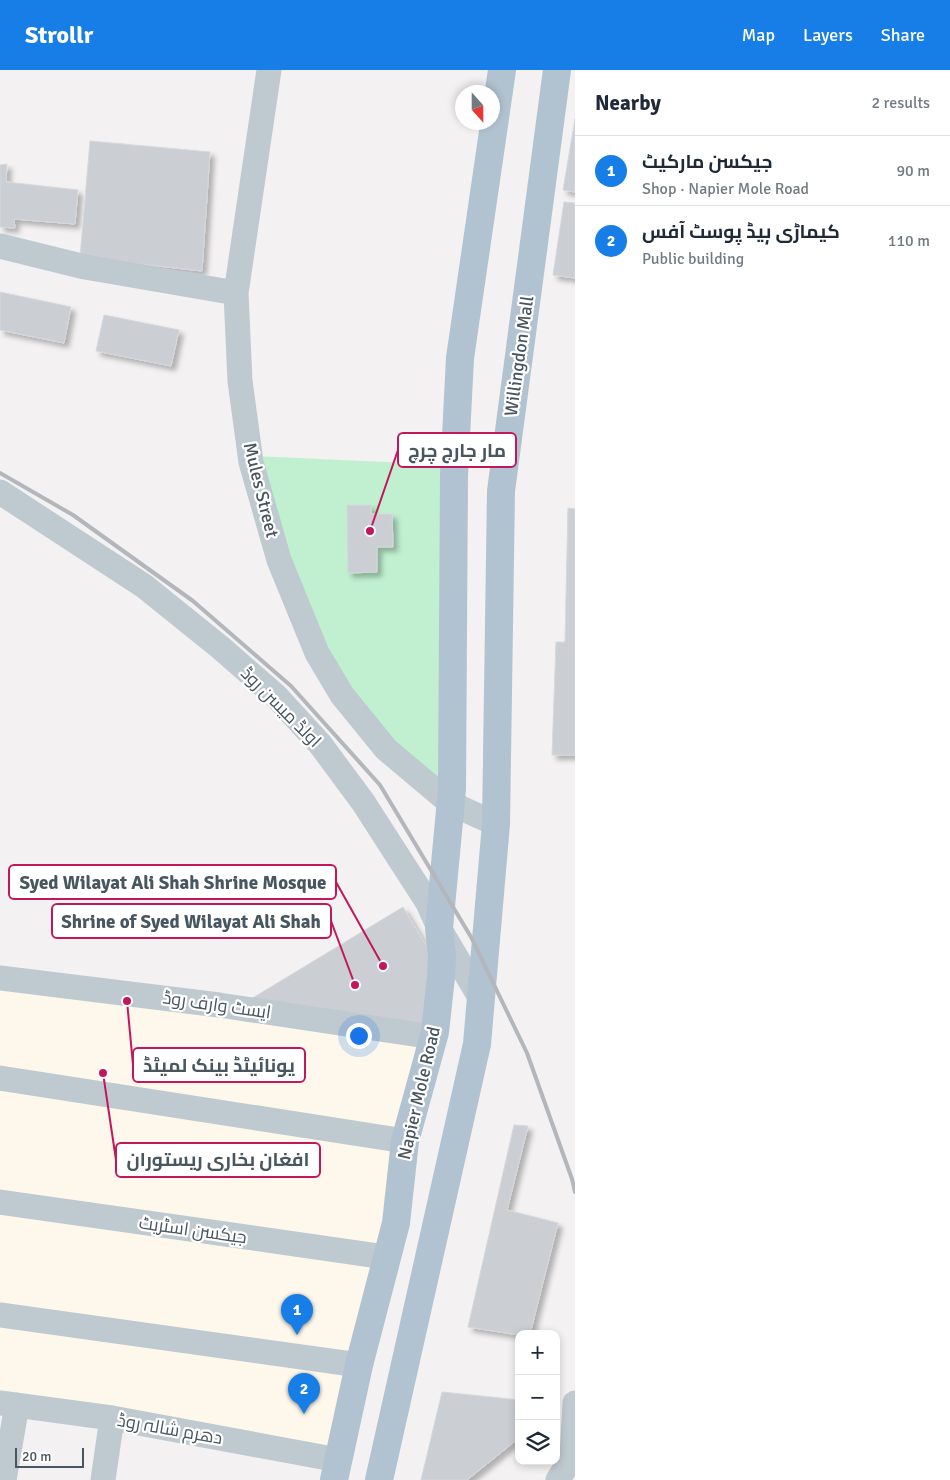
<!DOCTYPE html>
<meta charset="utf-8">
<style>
:root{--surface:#fff;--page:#f6f6f7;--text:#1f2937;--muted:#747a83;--line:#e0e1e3;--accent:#177ee7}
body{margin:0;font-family:Signika,Cairo,sans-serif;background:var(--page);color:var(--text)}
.controls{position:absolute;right:15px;bottom:15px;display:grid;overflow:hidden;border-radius:10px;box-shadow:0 2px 8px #0003}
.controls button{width:45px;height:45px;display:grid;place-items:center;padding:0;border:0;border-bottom:1px solid var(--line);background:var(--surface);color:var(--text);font:25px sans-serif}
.compass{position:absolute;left:455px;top:15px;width:45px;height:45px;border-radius:50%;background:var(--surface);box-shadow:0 2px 8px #0003;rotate:159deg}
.scale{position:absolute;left:15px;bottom:12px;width:69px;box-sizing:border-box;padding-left:5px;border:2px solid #48565f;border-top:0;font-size:14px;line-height:18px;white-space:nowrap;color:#48565f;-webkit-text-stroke:4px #fff;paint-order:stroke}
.you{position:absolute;left:358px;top:965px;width:18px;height:18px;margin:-12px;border:4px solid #fff;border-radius:50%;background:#1a73e8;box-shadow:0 0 0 8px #1a73e833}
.badge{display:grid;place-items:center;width:32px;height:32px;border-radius:50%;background:var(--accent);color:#fff;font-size:16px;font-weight:700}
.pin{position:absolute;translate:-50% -41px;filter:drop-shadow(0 1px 2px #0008)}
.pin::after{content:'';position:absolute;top:26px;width:18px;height:15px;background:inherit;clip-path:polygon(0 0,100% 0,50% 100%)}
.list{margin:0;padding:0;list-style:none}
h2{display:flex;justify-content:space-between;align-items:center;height:65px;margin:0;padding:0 20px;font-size:21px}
h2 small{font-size:16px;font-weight:400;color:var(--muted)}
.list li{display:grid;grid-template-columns:32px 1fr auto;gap:15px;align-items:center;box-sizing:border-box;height:70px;padding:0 20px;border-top:1px solid var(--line)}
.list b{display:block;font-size:19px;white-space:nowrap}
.list p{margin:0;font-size:16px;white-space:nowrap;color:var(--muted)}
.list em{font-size:16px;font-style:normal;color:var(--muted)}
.icon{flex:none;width:28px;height:28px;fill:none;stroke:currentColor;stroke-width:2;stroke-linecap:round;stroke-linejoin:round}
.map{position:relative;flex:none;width:575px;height:1410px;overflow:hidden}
header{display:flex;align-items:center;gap:30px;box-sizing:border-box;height:70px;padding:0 25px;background:var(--accent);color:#fff}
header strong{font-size:24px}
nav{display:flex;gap:28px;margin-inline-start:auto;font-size:18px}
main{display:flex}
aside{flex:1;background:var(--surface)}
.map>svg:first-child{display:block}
</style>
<header>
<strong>Strollr</strong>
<nav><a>Map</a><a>Layers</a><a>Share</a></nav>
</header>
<main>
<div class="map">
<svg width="575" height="1410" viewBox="0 0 575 1410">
<defs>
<filter id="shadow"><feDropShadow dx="4.5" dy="4.5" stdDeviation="2.5" flood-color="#0004"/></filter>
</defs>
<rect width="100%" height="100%" fill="#f3f1f1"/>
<path fill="#fdf7ec" d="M0,901L432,962L337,1395L0,1337Z"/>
<path fill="#c0f0d0" d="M253,386L450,395L449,727L388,674L319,577Z"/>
<path fill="#cbced3" stroke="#d5d8dc" filter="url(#shadow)" d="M575,49V122L563,120Z
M90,71L210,82L202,201L80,187Z
M7,94L6,112L78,120L75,154L14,149L15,158L0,157V95Z
M564,132L575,133V208L553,205Z
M0,222L71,237L64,273L0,260Z
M104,245L179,260L171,296L96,281Z
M347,435H371V444H392L393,477H377V502L348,503Z
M568,438L575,439V685H552L556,572H565Z
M403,837L437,894L432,962L241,935Z
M514,1055L528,1056L507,1140L558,1153L530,1264H519V1265L468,1257Z
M442,1322L519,1330V1368L467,1410H421Z"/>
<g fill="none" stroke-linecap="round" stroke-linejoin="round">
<path stroke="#bfc9d0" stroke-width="25" d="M269,0L236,223L240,311L251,392L279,490L317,583L342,625L386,679L450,733L496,754
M0,176L85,197L236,223
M0,422L144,516L221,578L276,626L320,674L363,732L428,833L439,858L481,929
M0,908L219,935L433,967
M0,1008L405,1071
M0,1132L386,1187
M0,1245L359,1295
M0,1333L112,1348L338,1390
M4,1410L17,1335
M103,1410L112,1348
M558,1410L572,1386L575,1333"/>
<path stroke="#b1c2d0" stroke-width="28" d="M334,1410L359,1295L396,1153L405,1071L435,962L441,907L442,886L439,858L452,719L454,405L460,288L502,0
M379,1410L477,974L496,754L501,421L557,0"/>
<path stroke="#b3b7bb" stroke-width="4" d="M0,403L73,445L193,531L291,616L380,715L471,867L484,894L527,983L572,1109L575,1122"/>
</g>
<g text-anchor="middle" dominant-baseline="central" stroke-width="4.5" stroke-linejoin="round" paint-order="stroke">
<g font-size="18" fill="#48565f" stroke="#fff">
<text transform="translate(519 286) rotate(-82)">Willingdon Mall</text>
<text transform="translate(261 420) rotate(76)">Mules Street</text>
<text transform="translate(281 637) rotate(45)">اولڈ میسن روڈ</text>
<text transform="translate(217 935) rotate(8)">ایسٹ وارف روڈ</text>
<text transform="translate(419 1023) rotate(-77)">Napier Mole Road</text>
<text transform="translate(193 1160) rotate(8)">جیکسن اسٹریٹ</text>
<text transform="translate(170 1359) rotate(10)">دھرم شالہ روڈ</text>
</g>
</g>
<path fill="none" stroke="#c2185b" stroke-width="2" d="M370 461L398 380M383 896L336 812M355 915L331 851M127 931L133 995M103 1003L116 1090"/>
<g fill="#c2185b" stroke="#fff" stroke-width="2">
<circle cx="370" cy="461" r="5"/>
<circle cx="383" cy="896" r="5"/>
<circle cx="355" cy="915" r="5"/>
<circle cx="127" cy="931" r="5"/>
<circle cx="103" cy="1003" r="5"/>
</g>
<g fill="#fff" stroke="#c2185b" stroke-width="2">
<rect x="398" y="363" width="118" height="34" rx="5"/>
<rect x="9" y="795" width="327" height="34" rx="5"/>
<rect x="52" y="834" width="279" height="34" rx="5"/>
<rect x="133" y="978" width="172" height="34" rx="5"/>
<rect x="116" y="1073" width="204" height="34" rx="5"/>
</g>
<g font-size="19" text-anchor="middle" font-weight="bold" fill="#48565f">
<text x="457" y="387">مار جارج چرچ</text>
<text x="173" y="819">Syed Wilayat Ali Shah Shrine Mosque</text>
<text x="191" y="858">Shrine of Syed Wilayat Ali Shah</text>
<text x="219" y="1002">یونائیٹڈ بینک لمیٹڈ</text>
<text x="218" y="1096">افغان بخاری ریستوران</text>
</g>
</svg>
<div class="controls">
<button>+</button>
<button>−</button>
<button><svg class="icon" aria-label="layers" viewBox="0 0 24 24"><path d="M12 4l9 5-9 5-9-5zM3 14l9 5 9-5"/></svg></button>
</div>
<svg class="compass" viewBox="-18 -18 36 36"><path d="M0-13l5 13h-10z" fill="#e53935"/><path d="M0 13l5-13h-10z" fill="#747a83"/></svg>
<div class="scale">20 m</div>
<div class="you"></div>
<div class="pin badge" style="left:297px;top:1265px">1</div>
<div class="pin badge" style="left:304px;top:1344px">2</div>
</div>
<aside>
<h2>Nearby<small>2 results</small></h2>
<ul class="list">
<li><span class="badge">1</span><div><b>جیکسن مارکیٹ</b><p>Shop · Napier Mole Road</p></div><em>90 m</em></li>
<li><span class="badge">2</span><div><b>کیماڑی ہیڈ پوسٹ آفس</b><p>Public building</p></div><em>110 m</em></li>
</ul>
</aside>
</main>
